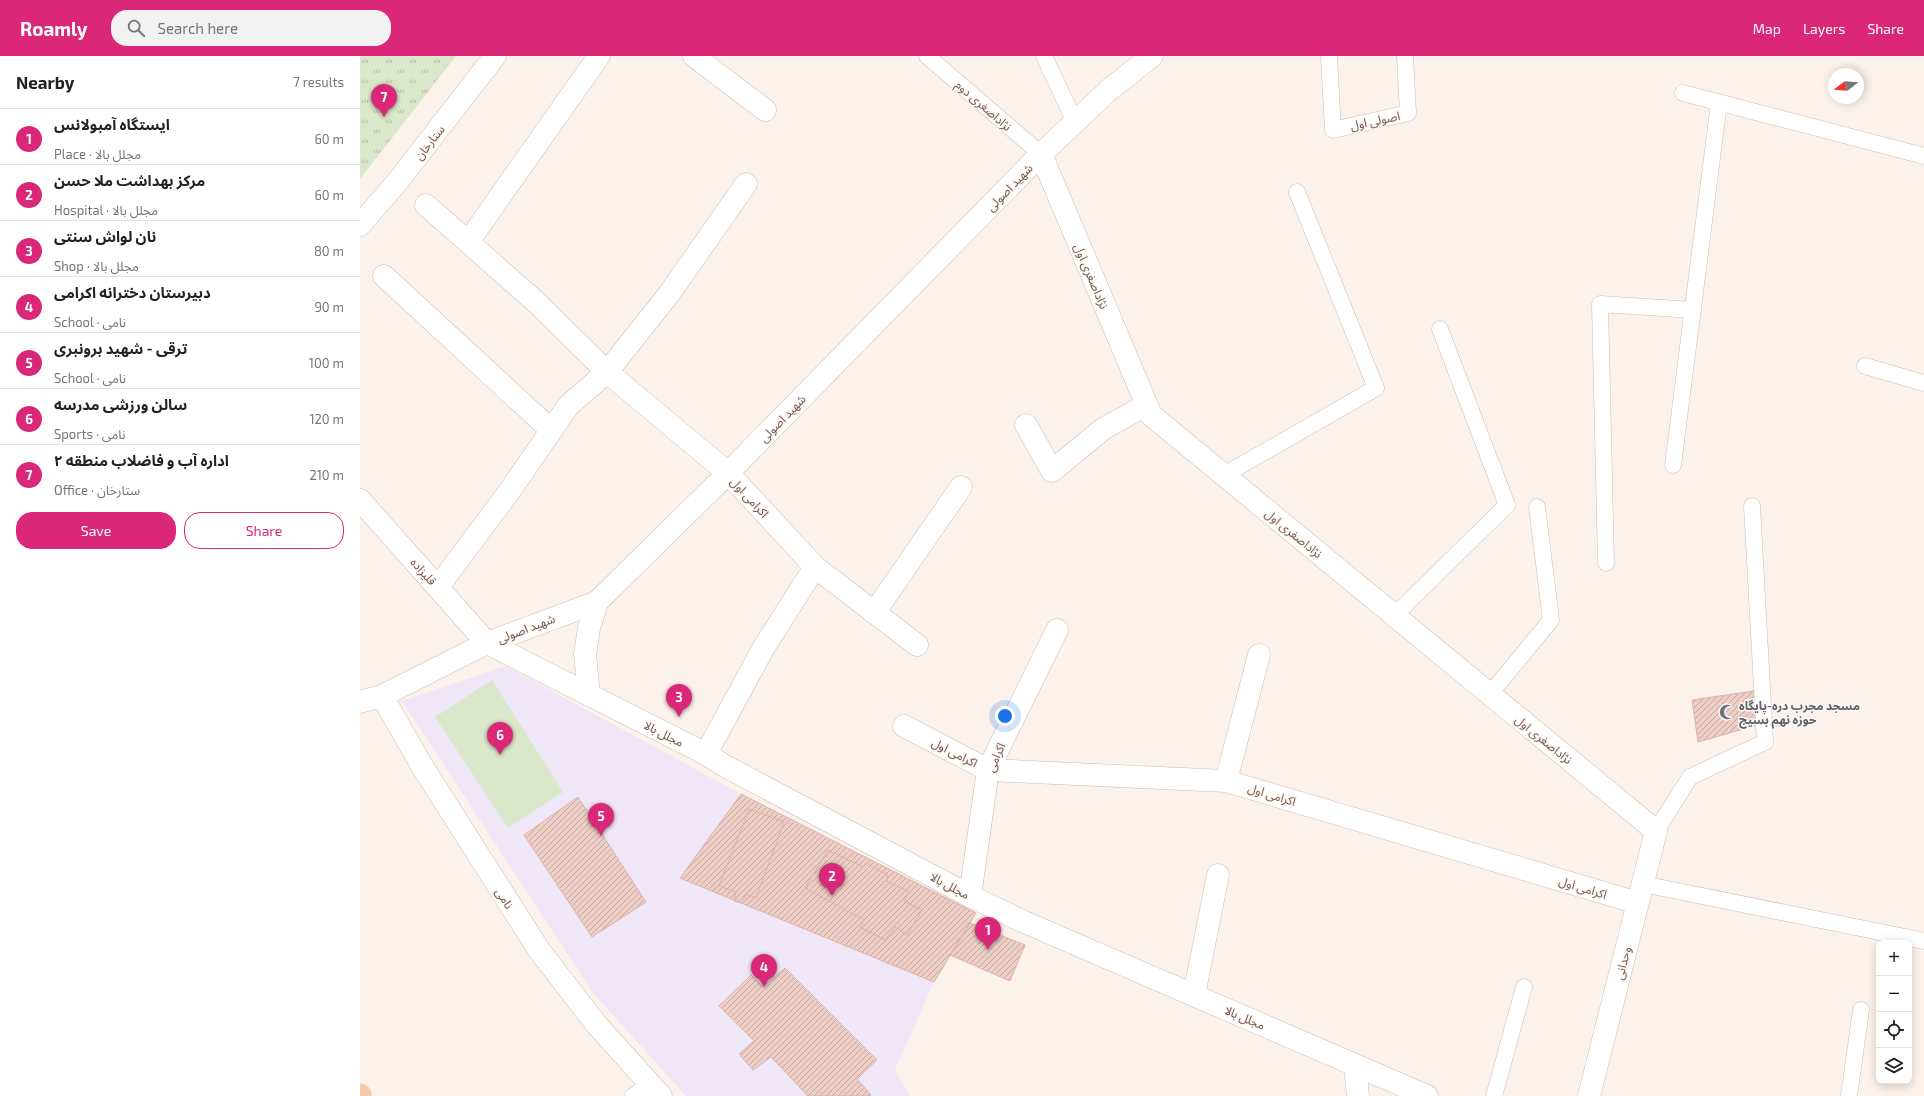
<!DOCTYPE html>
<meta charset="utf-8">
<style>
:root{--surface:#fff;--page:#f2f2f2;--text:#222;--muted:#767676;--line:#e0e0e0;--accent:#db2777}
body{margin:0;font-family:"Exo 2","Noto Sans Arabic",sans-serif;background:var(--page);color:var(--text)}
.controls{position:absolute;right:12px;bottom:12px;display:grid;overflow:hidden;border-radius:8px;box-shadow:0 2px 10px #0003}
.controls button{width:36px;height:36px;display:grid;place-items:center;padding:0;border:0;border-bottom:1px solid var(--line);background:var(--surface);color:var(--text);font:20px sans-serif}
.compass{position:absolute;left:1468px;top:12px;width:36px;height:36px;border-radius:50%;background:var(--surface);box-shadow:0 2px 10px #0003;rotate:253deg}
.you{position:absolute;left:645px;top:660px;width:14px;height:14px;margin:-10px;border:3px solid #fff;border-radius:50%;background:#1a73e8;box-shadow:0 0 0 6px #1a73e833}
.badge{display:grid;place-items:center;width:26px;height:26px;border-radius:50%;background:var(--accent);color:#fff;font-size:13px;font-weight:700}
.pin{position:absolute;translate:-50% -33px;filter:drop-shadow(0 1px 2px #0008)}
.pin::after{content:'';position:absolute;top:21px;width:14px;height:12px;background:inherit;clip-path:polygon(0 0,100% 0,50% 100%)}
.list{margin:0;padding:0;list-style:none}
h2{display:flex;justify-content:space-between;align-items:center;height:52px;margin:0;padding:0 16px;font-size:17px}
h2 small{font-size:13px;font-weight:400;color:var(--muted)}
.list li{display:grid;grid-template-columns:26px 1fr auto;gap:12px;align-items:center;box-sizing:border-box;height:56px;padding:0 16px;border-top:1px solid var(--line)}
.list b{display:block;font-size:15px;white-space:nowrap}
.list p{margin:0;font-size:13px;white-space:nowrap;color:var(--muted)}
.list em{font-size:13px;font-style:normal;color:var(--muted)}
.actions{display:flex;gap:8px;padding:12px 16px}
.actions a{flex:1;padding:9px 0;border:1px solid var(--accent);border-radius:16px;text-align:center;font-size:14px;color:var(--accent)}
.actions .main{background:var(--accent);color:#fff}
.icon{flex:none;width:22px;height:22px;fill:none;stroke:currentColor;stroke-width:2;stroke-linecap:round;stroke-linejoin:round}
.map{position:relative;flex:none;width:1564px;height:1040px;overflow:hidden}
header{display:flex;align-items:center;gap:24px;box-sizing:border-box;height:56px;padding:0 20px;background:var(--accent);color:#fff}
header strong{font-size:19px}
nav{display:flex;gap:22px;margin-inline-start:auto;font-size:14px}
.search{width:280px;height:36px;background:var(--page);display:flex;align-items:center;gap:10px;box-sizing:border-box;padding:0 14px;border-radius:16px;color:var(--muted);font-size:15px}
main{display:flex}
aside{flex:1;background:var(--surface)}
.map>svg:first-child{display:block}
</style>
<header>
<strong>Roamly</strong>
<div class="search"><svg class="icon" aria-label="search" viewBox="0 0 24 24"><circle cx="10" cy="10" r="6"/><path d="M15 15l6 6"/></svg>Search here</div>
<nav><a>Map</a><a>Layers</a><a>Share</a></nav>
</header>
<main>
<aside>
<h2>Nearby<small>7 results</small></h2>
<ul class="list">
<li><span class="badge">1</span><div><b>ایستگاه آمبولانس</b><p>Place · مجلل بالا</p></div><em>60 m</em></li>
<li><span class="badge">2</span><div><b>مرکز بهداشت ملا حسن</b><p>Hospital · مجلل بالا</p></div><em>60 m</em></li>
<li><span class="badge">3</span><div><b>نان لواش سنتی</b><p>Shop · مجلل بالا</p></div><em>80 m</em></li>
<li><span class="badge">4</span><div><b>دبیرستان دخترانه اکرامی</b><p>School · نامی</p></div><em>90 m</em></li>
<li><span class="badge">5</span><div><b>ترقی - شهید برونبری</b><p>School · نامی</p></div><em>100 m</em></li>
<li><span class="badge">6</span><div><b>سالن ورزشی مدرسه</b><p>Sports · نامی</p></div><em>120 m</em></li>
<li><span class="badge">7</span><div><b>اداره آب و فاضلاب منطقه ۲</b><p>Office · ستارخان</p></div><em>210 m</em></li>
</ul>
<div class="actions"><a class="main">Save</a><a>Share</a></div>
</aside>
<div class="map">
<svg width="1564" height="1040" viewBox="0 0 1564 1040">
<defs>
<pattern id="grass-tufts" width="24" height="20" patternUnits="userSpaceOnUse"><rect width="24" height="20" fill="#dbe7ca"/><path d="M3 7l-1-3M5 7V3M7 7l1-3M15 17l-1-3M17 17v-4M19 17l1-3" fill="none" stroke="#b6bea6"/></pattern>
<pattern id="building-hatch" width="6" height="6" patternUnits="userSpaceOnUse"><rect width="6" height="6" fill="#edcec5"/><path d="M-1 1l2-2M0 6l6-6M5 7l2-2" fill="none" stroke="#c4aaa2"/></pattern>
</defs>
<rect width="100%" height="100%" fill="#fbf2eb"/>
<path fill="#efe7f7" d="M146,610L381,738L320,822L574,926L535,1014L550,1040H326L233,937L42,645Z"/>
<path fill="url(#grass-tufts)" d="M0,0H96L0,123Z"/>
<path fill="#dbe7ca" d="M132,624L203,736L148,772L75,661Z"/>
<path fill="url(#building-hatch)" stroke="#deb3a8" d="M1400,634L1401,668L1338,686L1332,644Z
M381,738L616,857L574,926L320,822Z
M218,741L286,846L232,881L164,779Z
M389,753L424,766L396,842L386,838L382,847L374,845L376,836L359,830Z
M468,794L503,811L506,807L528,819L526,825L549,836L544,845L562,854L547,879L535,871L525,884L500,871L504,864L445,832Z
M610,867L665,889L650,925L590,899Z
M425,912L517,1004L497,1023L511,1039L509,1040H448L411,1001L393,1014L379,998L394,985L359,950L391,919L403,931Z"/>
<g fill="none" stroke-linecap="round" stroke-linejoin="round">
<g stroke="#cebbb4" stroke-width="17">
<path id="service" d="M567,0L681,98
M684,0L715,66
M969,0L973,74L1048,57L1045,0
M1323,37L1564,100
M1505,310L1564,327
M1313,409L1359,47
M864,419L1016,332L937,136
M1246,507L1240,248L1333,254
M1034,560L1147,449L1080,273
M1130,638L1191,564L1177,451
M1296,775L1330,721L1405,686L1392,450
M1283,828L1564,885
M273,1040L290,1028
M1134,1040L1164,931
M1489,1040L1501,954"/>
</g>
<g stroke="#cebbb4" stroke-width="23">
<path id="minor" d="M334,0L405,54
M681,98L791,359L1296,775L1229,1040
M66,149L176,246L247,316L368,417L455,511L557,589
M108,186L239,0
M24,220L191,374
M666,369L692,415L743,373L786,349
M0,444L127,587
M78,531L151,433L208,350L247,316L309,238L386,128
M514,557L601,431
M544,670L628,714L866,725L1278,847
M346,698L404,591L455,511
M866,725L899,599
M610,840L628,714L697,574
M834,939L858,819
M995,1009L998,1040"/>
</g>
<g stroke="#cebbb4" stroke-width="23">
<path id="tertiary" d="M0,169L38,125L135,0
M127,587L346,698L365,710L610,840L662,865L1067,1040
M229,639L225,598L229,572L237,546
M22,640L62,710L179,894L236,968L301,1040"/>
</g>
<g stroke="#d0bab2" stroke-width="23">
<path id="secondary" d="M0,646L22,640L127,587L237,546L368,417L681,98L750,33L792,0"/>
</g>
<g stroke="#d8d0ce" stroke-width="23">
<path id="primary" d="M0,1039V1040"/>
</g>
<use href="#service" stroke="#fff" stroke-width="16"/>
<use href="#minor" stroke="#fff" stroke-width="22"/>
<use href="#tertiary" stroke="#fff" stroke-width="22"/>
<use href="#secondary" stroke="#fff" stroke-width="22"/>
<use href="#primary" stroke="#f1cbab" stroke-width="22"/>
</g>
<defs>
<g id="mosque-bare" transform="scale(1.2)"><path d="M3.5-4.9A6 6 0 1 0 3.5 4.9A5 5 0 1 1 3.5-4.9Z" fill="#6b7280" stroke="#fdf6f1" stroke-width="2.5" paint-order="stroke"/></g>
</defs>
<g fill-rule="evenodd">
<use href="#mosque-bare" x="1367" y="656"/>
</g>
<g text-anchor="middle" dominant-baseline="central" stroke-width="3" stroke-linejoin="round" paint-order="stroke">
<g font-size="12" fill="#735750" stroke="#fdf6f1">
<text transform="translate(624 49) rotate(41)">نژاداصغری دوم</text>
<text transform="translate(1015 64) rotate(-12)">اصولی اول</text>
<text transform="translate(69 86) rotate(-52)">ستارخان</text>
<text transform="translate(649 131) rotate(-46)">شهید اصولی</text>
<text transform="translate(732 220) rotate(67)">نژاداصغری اول</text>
<text transform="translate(422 362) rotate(-46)">شهید اصولی</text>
<text transform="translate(390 441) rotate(47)">اکرامی اول</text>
<text transform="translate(934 477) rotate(39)">نژاداصغری اول</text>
<text transform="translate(64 515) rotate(48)">قلیزاده</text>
<text transform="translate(166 572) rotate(-21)">شهید اصولی</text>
<text transform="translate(304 677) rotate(27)">مجلل بالا</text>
<text transform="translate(1184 683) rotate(39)">نژاداصغری اول</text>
<text transform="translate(595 696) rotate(27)">اکرامی اول</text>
<text transform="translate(635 701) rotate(-67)">اکرامی</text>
<text transform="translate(912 738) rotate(17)">اکرامی اول</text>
<text transform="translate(590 829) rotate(28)">مجلل بالا</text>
<text transform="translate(1223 831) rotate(17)">اکرامی اول</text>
<text transform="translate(145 842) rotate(57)">نامی</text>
<text transform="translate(1262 907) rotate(-76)">وحدانی</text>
<text transform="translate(885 961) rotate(23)">مجلل بالا</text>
</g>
<g font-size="12" font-weight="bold" fill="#5b616d" stroke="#fdf6f1" text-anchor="start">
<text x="1379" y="649">مسجد مجرب دره-پایگاه<tspan x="1379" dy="14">حوزه نهم بسیج</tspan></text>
</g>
</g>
</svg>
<div class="controls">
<button>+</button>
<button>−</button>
<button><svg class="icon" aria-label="locate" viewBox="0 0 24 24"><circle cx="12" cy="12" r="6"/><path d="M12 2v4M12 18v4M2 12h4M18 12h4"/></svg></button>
<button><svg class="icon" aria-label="layers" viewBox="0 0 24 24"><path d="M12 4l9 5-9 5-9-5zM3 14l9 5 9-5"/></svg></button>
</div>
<svg class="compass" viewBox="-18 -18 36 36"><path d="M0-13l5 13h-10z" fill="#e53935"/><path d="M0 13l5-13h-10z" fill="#767676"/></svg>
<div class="you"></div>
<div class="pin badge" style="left:628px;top:894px">1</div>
<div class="pin badge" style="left:472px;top:840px">2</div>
<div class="pin badge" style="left:319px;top:661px">3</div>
<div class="pin badge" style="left:404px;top:931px">4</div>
<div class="pin badge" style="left:241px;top:780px">5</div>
<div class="pin badge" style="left:140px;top:699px">6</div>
<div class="pin badge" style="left:24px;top:61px">7</div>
</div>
</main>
